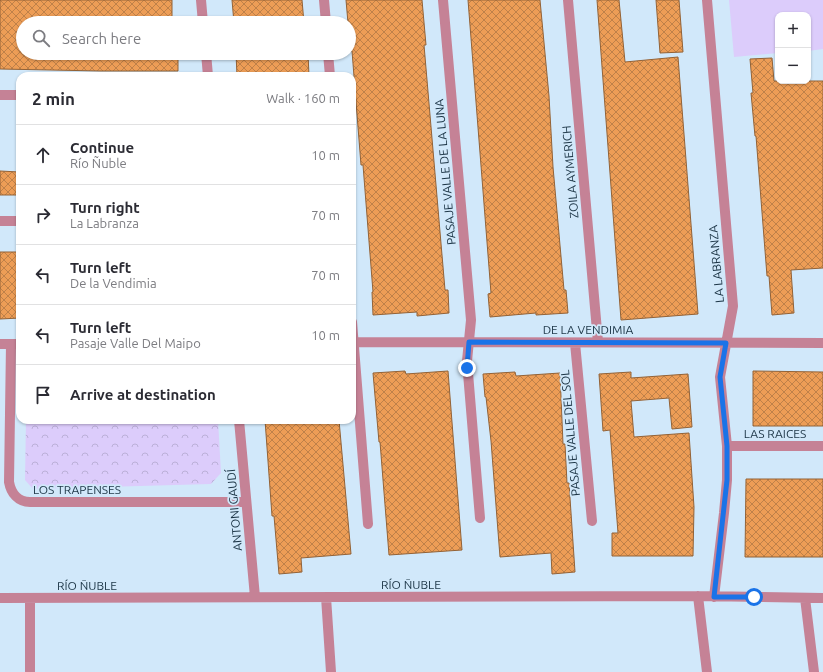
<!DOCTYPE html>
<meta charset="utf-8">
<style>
:root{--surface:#fff;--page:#f2f2f3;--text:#2b2b33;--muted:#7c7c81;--line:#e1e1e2}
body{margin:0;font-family:Ubuntu,sans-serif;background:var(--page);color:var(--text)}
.controls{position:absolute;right:12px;top:12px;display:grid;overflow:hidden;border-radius:8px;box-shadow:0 1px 3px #0004}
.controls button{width:36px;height:36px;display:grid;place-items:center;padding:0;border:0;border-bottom:1px solid var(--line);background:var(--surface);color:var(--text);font:20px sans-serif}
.stop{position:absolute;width:12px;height:12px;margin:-9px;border:3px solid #1a73e8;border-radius:50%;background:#fff}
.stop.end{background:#1a73e8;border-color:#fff;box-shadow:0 1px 4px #0008}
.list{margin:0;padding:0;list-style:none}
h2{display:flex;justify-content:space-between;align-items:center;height:52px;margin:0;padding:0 16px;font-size:17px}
h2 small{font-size:13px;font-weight:400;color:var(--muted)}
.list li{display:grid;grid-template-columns:26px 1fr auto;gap:12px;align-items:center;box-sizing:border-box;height:60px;padding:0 16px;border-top:1px solid var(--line)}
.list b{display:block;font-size:15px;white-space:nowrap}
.list p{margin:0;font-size:13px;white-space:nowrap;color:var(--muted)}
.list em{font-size:13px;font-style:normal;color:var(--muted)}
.icon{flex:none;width:22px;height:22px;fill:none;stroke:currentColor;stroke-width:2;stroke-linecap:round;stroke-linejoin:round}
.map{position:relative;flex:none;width:823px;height:672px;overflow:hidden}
.search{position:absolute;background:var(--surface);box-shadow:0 1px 3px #0004;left:16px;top:16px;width:340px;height:44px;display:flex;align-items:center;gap:10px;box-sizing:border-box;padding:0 14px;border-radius:22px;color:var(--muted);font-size:15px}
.panel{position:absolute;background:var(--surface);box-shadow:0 1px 3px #0004;left:16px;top:72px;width:340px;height:352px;border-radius:12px}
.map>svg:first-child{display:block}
</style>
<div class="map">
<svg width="823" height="672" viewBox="0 0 823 672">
<defs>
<pattern id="forest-crowns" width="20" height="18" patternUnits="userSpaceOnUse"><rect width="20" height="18" fill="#dcccfb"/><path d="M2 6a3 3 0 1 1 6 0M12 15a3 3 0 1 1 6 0" fill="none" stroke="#bcb0d8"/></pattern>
<pattern id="building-cross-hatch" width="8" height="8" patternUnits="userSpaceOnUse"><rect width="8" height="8" fill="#ed9d56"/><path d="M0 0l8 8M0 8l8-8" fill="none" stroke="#bf8149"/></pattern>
</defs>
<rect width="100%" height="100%" fill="#d1e8fa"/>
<path fill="#dcccfb" d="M729,0H823V49L808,51V15H778V53L734,57Z"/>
<path fill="url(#forest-crowns)" d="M26,420H218L221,473L211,484L33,489L25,480Z"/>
<path fill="url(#building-cross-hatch)" stroke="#936236" d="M0,0H172V23H23V53H178V71H101L0,69Z
M232,0H302L304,23H234Z
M346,0H422L426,45H424L445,290H448L449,313L417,316V312L373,315L372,292H373L363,165H361L352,51H349V23H348Z
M468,0H540L549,96L553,167L564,290H566L568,313L536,315V313L490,317L488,294L491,293Z
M597,0H619L625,62L678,57L698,314L621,320Z
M656,0H679L683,52L660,53Z
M236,53H308L309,76H237Z
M772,58L774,81H823V268L791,270L794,313L772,315L769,276H767L756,136H755L751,93H753L750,59Z
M0,171L19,172V195H0Z
M0,252H20V318L0,319Z
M405,371L406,374L448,371L462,550L389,555L380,442H379L373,373Z
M753,371L823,372V426H753Z
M515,372L516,376L560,373L563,444H565L567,483H569L575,572L552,574L551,553L500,557L491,441L486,397H485L483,374Z
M631,372V378L688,374L692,427L672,429L669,398L631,401L634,437L689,433L694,507L693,556H612V533H618L610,430L603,431L599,374Z
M265,420H339L351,554L301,558L302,572L279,574L274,516H272Z
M746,479H823V557H745Z"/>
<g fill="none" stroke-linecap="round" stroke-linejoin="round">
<path stroke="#c58296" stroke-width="10" d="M201,0L203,23
M324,0L326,23
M443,0L471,320L467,361L480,518
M568,0L598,342
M707,0L733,306L720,377L727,446V480L724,513L714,597
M206,53L208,76
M328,53L330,76
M0,95H20
M0,221H20
M352,322L368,524
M352,342L823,343
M575,343L592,521
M0,344H20
M11,344L9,482C11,493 18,502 30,502H246
M239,420L255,597
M727,446H823
M698,596L707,672
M326,597L331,672
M0,598L698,596L823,598
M30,598V672
M805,598L814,672"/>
</g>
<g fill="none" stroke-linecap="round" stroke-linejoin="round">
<path stroke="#1a73e8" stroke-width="5" d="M467,368L469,342L726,343L720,377L727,446V480L714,597H754"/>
</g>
<g text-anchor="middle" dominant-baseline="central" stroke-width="3.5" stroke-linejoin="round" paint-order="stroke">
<g font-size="12" fill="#1b3445" stroke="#d1e8fa">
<text transform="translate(445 172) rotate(-95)">PASAJE VALLE DE LA LUNA</text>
<text transform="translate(570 172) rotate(-95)">ZOILA AYMERICH</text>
<text transform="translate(716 264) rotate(-95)">LA LABRANZA</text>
<text x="588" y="329">DE LA VENDIMIA</text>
<text transform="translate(570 433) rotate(-95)">PASAJE VALLE DEL SOL</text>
<text x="775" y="433">LAS RAICES</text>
<text x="77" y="489">LOS TRAPENSES</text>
<text transform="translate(234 510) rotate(-95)">ANTONI GAUDÍ</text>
<text x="411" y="584">RÍO ÑUBLE</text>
<text x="87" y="585">RÍO ÑUBLE</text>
</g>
</g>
</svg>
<div class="controls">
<button>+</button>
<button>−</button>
</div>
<div class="stop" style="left:754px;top:597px"></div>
<div class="stop end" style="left:467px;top:368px"></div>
<div class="search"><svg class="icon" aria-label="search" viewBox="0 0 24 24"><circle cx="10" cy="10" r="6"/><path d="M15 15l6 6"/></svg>Search here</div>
<section class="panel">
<h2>2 min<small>Walk · 160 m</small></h2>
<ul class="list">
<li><svg class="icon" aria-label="ahead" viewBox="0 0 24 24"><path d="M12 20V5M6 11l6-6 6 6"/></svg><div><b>Continue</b><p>Río Ñuble</p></div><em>10 m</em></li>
<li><svg class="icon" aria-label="right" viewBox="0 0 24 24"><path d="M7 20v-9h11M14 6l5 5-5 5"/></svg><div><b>Turn right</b><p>La Labranza</p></div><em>70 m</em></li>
<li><svg class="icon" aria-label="left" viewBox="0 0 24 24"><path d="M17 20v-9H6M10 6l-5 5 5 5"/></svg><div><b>Turn left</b><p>De la Vendimia</p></div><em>70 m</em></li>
<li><svg class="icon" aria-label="left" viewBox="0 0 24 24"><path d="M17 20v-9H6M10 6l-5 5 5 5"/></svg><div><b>Turn left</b><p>Pasaje Valle Del Maipo</p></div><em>10 m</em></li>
<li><svg class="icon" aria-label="arrive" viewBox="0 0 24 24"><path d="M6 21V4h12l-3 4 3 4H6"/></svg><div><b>Arrive at destination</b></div></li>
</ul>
</section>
</div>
